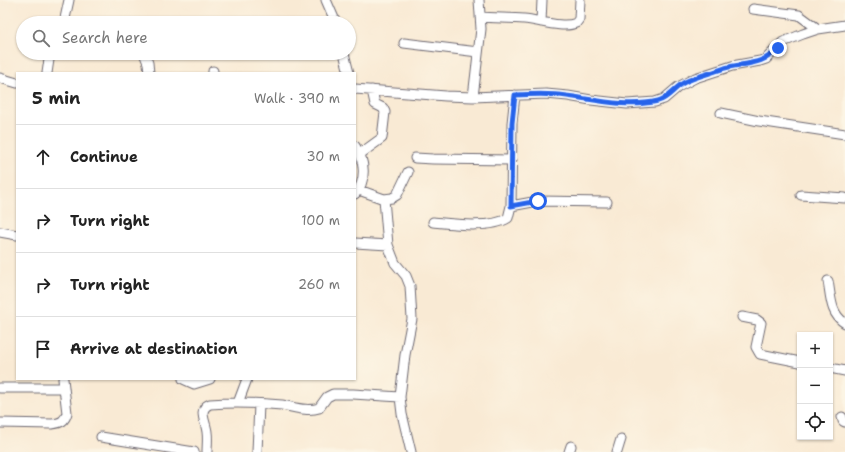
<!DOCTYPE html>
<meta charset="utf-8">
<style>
:root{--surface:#fff;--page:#f6f6f6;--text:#222;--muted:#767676;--line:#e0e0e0}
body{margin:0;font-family:"Shantell Sans",sans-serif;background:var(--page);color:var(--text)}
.controls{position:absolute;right:12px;bottom:12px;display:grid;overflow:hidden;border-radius:0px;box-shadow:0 1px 3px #0004}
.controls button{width:36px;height:36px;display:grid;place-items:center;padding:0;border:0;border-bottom:1px solid var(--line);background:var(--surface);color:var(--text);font:20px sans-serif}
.stop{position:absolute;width:12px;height:12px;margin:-9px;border:3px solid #2563eb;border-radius:50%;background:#fff}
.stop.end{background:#2563eb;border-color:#fff;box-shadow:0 1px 4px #0008}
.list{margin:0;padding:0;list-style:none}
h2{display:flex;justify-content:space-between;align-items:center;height:52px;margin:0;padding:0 16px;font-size:17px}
h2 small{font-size:13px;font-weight:400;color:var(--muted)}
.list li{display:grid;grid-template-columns:26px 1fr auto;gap:12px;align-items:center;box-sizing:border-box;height:64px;padding:0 16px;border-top:1px solid var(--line)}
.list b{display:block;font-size:15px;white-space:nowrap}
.list em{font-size:13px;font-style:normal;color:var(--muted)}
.icon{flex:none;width:22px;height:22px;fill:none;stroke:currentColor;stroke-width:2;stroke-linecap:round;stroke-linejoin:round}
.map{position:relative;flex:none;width:845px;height:452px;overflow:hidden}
.search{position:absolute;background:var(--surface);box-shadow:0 1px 3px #0004;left:16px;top:16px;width:340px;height:44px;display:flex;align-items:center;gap:10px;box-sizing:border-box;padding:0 14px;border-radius:22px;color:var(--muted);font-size:15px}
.panel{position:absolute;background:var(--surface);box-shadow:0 1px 3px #0004;left:16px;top:72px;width:340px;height:308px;border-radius:0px}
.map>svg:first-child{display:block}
</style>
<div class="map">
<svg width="845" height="452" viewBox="0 0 845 452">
<rect width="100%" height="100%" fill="#fcf5e5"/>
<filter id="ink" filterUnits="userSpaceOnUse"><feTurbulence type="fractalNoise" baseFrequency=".025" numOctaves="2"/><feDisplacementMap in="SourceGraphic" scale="8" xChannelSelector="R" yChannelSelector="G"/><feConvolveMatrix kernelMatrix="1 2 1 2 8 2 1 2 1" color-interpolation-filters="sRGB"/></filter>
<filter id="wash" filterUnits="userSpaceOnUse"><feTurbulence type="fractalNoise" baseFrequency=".012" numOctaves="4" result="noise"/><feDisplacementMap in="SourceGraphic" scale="16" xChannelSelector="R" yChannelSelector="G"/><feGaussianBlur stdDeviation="0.9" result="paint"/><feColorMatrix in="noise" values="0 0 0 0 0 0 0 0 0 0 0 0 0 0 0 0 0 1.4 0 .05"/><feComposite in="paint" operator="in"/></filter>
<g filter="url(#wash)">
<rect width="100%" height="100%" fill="#f9ead4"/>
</g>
<g filter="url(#ink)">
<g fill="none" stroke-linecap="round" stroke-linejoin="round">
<g stroke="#6d6871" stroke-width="11">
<path id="minor" d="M326,0L336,23
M753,9L799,15L818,29
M480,17C495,18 509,18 524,19C538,20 563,29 576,23L579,19L580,0
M541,22L542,0
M64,23L69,0
M404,43L478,52
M144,53L148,63L149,73
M344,53L349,73
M47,73L50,53
M213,73V71
M0,78L17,83
M355,89L446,96L473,97L546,94L568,96L591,100L627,104L655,102L664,99L678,87L695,78L732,66L760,61L766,59L783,42L803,34L818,29L845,25
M473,97L481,29L479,0
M721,113L759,121L845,134
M355,146C365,160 367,181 355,194
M360,154L382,138L385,112L383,108L375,104L372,90
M415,158L433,159L512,160
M408,172L397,195L392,198L384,199L388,245L395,263L406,276L410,286L412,319L405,355L400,397L402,414L411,452
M359,190L384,199
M801,195L845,198
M511,206L538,201L607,202
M433,222C453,224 491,229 508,218L511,206L512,123L515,95
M0,232L17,235
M355,243L388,245
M828,281C831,296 830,314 845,323
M742,317L757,320L761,323L756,347L760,354L800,362
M830,368L845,371
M183,379L194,384L210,379
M0,388H64
M238,403L247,379
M842,417L843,421L845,422
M0,423L52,424C61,423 65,421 67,413L63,379
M101,437L194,452
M207,452C207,446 208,439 207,432C206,422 197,409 210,404C234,402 258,403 282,405C294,407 307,412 319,408L327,397L333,394H353L400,397
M257,452L259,404
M569,452L571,446
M617,452L621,439"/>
</g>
<use href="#minor" stroke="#fff" stroke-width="9"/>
</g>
</g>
<g fill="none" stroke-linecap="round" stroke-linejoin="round" filter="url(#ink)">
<path stroke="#2563eb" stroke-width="5" d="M538,201L511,206L512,123L515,95C532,94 550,93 567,96C596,100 628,108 658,101C668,99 675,87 685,82C697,76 712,73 725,68C744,63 765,65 778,48"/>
</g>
</svg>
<div class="controls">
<button>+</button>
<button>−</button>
<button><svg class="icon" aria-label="locate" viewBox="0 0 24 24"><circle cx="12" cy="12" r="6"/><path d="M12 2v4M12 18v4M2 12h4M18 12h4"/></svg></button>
</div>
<div class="stop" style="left:538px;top:201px"></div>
<div class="stop end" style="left:778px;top:48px"></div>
<div class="search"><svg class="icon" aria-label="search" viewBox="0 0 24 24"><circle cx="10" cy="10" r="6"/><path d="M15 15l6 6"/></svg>Search here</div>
<section class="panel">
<h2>5 min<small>Walk · 390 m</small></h2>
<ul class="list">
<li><svg class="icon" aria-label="ahead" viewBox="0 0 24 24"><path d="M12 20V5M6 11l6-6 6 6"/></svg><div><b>Continue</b></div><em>30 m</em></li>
<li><svg class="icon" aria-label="right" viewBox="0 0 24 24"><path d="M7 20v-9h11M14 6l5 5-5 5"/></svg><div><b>Turn right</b></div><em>100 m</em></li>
<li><svg class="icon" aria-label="right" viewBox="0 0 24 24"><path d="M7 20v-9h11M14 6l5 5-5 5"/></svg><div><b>Turn right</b></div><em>260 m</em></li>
<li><svg class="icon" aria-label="arrive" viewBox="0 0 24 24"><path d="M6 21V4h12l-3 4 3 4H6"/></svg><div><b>Arrive at destination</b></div></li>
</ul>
</section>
</div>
